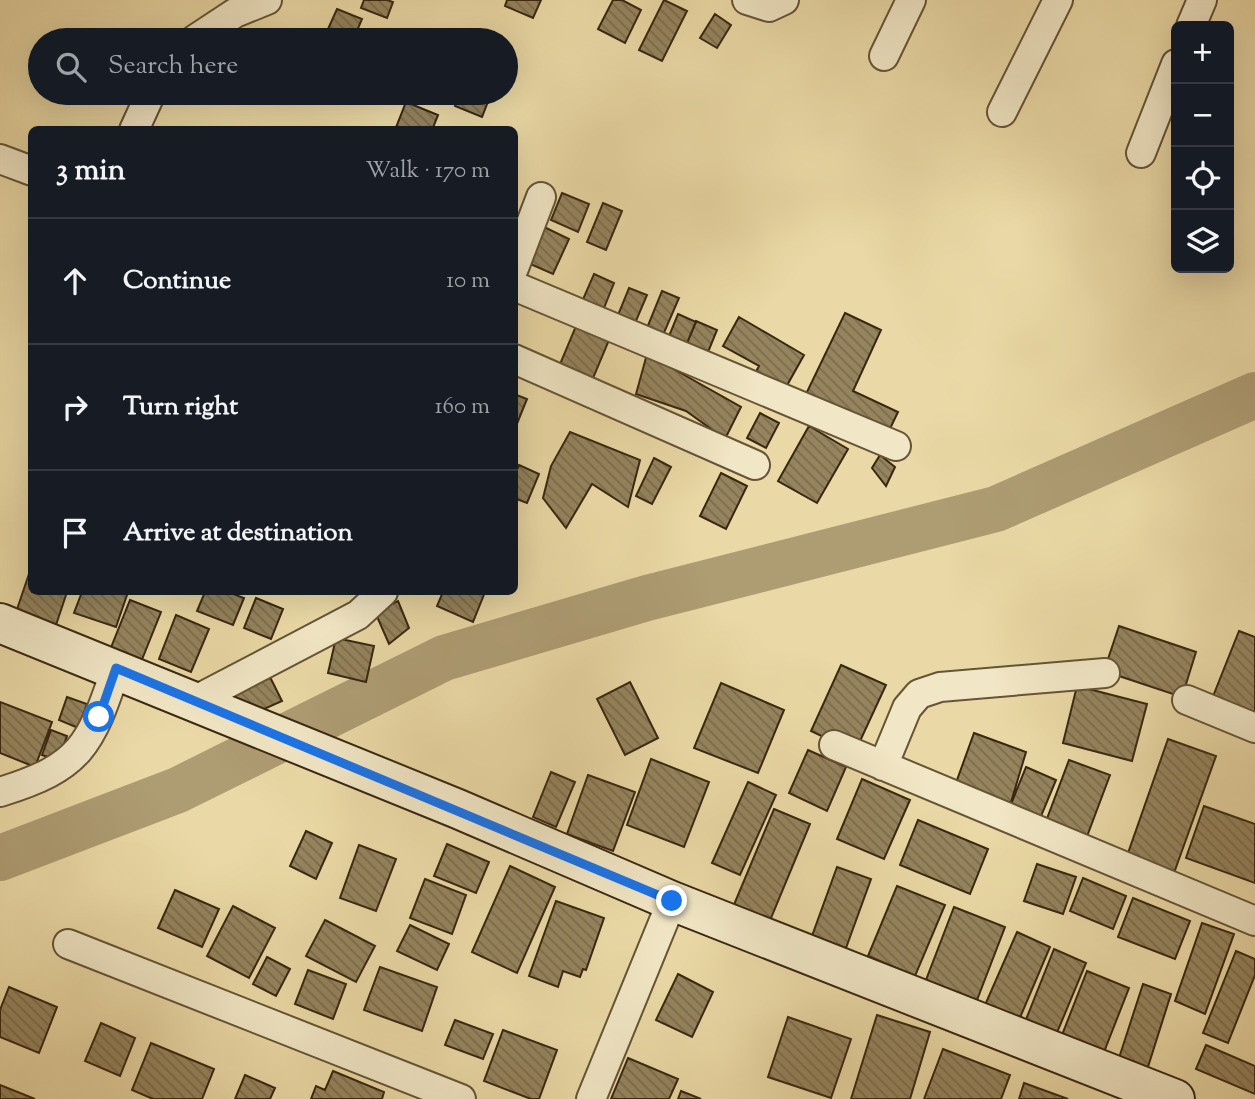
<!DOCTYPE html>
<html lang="en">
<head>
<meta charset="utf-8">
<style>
	:root { --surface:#171b24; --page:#242831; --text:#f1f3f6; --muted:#9ea1a6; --line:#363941 }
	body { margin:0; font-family:"Sorts Mill Goudy",serif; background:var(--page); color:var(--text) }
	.controls { position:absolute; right:21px; top:21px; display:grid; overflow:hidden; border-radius:10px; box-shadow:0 7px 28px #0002 }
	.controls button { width:63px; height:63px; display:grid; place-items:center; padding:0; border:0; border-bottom:2px solid var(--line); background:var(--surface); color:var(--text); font:35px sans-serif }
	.stop { position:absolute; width:21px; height:21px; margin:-16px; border:5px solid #1a73e8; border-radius:50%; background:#fff }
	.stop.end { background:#1a73e8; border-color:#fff; box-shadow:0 2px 7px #0008 }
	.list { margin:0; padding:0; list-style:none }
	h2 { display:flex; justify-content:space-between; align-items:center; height:91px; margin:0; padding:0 28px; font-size:30px }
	h2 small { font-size:23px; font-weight:400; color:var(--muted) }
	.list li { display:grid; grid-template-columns:46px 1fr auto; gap:21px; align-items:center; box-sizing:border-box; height:126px; padding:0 28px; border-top:2px solid var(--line) }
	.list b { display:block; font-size:26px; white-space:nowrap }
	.list em { font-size:23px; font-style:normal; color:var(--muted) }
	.icon { flex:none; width:38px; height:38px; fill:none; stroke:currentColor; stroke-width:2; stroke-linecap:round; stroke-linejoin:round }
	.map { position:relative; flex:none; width:1255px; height:1099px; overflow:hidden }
	.search { position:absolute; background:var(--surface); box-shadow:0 7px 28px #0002; left:28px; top:28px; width:490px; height:77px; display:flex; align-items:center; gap:18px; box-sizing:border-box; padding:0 24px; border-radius:38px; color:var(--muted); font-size:26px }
	.panel { position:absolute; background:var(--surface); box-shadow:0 7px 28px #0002; left:28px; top:126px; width:490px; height:469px; border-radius:10px }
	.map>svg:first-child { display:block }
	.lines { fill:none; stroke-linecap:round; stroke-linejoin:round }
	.river { stroke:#ae9c73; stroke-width:46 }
	.building { fill:url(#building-back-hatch); stroke:#392711; stroke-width:2 }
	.street-casing { stroke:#655436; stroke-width:32 }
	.secondary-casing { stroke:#392711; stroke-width:42 }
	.street { stroke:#f1e6c5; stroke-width:28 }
	.secondary { stroke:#f1e6c5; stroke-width:38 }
	.route { stroke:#1a73e8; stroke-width:9 }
</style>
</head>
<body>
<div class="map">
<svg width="1255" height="1099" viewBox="0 0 1255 1099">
	<defs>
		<pattern id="building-back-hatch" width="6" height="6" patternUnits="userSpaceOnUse" patternTransform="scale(1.75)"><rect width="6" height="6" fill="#95845e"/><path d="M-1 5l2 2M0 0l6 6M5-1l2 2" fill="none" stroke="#7b6c4c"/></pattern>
	</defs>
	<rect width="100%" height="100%" fill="#ead9a6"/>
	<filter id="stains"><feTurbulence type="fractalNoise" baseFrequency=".00286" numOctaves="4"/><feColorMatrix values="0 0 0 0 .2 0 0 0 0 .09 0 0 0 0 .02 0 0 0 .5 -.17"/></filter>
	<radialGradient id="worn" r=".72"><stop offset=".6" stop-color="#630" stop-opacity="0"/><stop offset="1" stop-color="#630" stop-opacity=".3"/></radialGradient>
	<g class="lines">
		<path class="river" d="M0,858L178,790L444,658L647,598L996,509L1255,395"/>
	</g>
	<path class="building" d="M364,0H387L393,2L387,18L361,8Z
		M507,0H541L533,18L505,6Z
		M613,0H622L641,10L625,43L598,29Z
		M664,0L687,11L662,61L639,50Z
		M337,9L362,19L353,40L328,29Z
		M715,14L731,25L717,48L700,38Z
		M358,93H376L373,99Z
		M460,93H474L489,99L482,117L455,106Z
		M406,102L438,115L432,130H395Z
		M562,193L589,204L578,232L551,220Z
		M603,203L622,211L606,250L587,242Z
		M544,227L569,239L553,274L528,263Z
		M594,274L614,283L602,313L581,304Z
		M629,288L647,295L633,328L616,320Z
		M662,291L679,298L663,335L647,328Z
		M845,313L881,330L853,391L898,412L888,433L806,394Z
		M678,314L696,322L683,353L665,346Z
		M739,317L804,355L781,396L752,379L759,366L723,346Z
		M696,321L717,330L704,362L683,353Z
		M576,326L609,340L591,383L558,369Z
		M647,354L741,407L725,439L686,411L636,394Z
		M514,394L527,399L514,431Z
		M760,413L779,423L766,448L747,438Z
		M809,426L848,449L817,503L778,481Z
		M570,432L640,460L628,507L592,484L566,528L543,498L551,466Z
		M880,455L895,467L886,486L872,468Z
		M654,458L671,467L652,504L636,496Z
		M519,465L539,474L527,503L514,498V476Z
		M721,473L747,486L726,529L700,516Z
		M32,565V592H67L53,634L13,621Z
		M82,592H128L116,627L74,613Z
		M205,592H228L244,598L233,625L197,611Z
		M443,592H485L473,622L437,606Z
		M256,598L283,609L271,639L244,628Z
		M130,600L161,612L141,662L110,650Z
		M398,601L409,628L389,644L375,612Z
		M176,615L209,629L191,672L159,659Z
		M1119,626L1196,652L1182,697L1104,671Z
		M1239,631L1255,637V710L1251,720L1210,704Z
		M336,638L374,646L366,682L328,673Z
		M841,665L886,685L855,752L811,731Z
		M269,675L282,701L244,718L232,692Z
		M630,682L658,738L625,755L597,699Z
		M721,683L784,710L758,773L694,748Z
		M1077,686L1147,704L1132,761L1063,743Z
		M67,697L87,704L78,728L59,720Z
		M0,702L52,722L35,767L0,753Z
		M51,730L67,736L58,760L42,755Z
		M974,733L1026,752L1009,809L953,791Z
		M1168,739L1216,756L1174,873L1127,856Z
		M808,750L846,767L827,811L789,793Z
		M651,759L709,782L684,847L627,825Z
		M1069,760L1110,775L1086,839L1045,824Z
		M1026,767L1056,780L1039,821L1009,809Z
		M551,772L575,782L556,827L533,817Z
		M588,775L635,792L613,851L567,834Z
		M862,779L910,800L884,859L837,839Z
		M748,782L776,795L740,875L712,863Z
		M1204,806L1255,824V883L1186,858Z
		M774,809L810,824L769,923L733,907Z
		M918,820L988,849L970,894L900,865Z
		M306,831L332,843L316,879L290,866Z
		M447,844L489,862L476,893L434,876Z
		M359,845L396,859L376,911L340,898Z
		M1037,864L1076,877L1063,914L1024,901Z
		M510,866L555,887L517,973L472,952Z
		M837,867L871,879L846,948L812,936Z
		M1083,878L1126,896L1113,929L1070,911Z
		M425,879L466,895L452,934L410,918Z
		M897,886L945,905L915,976L868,956Z
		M175,890L219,909L202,947L158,928Z
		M1133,898L1190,921L1175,959L1118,937Z
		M556,901L604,918L586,970L583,969L580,977L563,971L558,987L529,976Z
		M233,906L275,928L249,978L207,956Z
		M954,907L1005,927L977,1000L926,980Z
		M325,920L375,946L356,982L306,956Z
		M1202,923L1234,934L1205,1014L1175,1001Z
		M410,925L449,944L437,970L397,951Z
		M1017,932L1050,947L1019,1020L985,1005Z
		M1054,949L1086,963L1056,1035L1025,1022Z
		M1236,951L1255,959V975L1228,1043L1203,1033Z
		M267,957L290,969L276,996L253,984Z
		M380,967L437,987L422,1031L364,1010Z
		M308,970L346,984L333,1019L295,1004Z
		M1087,971L1129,988L1104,1052L1062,1035Z
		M678,974L713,992L692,1037L656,1020Z
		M1143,984L1171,994L1147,1070L1118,1061Z
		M9,987L57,1007L39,1053L0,1037V1010Z
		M877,1015L930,1032L910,1099H851Z
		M788,1017L851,1039L831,1098L768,1077Z
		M455,1020L493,1034L483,1059L445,1045Z
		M101,1023L135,1038L120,1076L85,1061Z
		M503,1030L557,1050L539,1099H531L484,1081Z
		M151,1043L214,1069L202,1099H153L132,1090Z
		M1206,1045L1255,1066V1094L1196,1069Z
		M943,1049L1010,1075L1001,1099H924Z
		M628,1058L678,1079L669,1099H611Z
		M333,1071L384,1092L382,1099H311L316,1086L325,1090Z
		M245,1075L275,1088L270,1099H235Z
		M1024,1083L1068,1099H1019Z
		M0,1085L35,1099H0Z
		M681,1091L701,1099H678Z"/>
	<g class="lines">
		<g class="street-casing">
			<path id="street" d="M747,0L769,7L784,0
				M1191,26L1202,0
				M194,40L235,13L267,0
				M884,56L911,0
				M1002,112L1058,0
				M134,130L151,93
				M1141,153L1176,64
				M0,159L32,171
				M514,268L541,197
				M514,286L896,446
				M514,359L755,465
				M1187,700L1255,728
				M192,702L358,615L383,592
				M834,745L1255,921
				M883,766L907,708L919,694L940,687L1105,673
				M0,792C81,767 90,746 116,669
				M68,944L461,1099
				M591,1099L672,901"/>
		</g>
		<g class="secondary-casing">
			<path id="secondary" d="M0,623L458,809L672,901L1175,1099"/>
		</g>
		<use href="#street" class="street"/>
		<use href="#secondary" class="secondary"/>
	</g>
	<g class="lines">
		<path class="route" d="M99,717L116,668L672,901"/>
	</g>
	<rect width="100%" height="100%" filter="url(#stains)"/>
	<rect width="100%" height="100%" fill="url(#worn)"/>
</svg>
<div class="controls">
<button>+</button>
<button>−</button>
<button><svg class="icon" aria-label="locate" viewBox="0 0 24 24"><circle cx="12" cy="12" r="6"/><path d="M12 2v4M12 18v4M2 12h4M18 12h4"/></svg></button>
<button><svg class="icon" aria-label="layers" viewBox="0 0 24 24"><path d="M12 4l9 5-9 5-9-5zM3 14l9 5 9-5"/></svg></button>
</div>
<div class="stop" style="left:99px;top:717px"></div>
<div class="stop end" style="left:672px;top:901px"></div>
<div class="search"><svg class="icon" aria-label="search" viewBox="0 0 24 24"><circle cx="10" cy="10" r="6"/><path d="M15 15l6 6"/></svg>Search here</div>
<section class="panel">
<h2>3 min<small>Walk · 170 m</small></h2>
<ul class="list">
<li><svg class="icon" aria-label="ahead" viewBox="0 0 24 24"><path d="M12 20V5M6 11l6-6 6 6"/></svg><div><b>Continue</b></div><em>10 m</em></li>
<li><svg class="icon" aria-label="right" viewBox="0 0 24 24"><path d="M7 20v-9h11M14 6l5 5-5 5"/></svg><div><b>Turn right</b></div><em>160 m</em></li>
<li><svg class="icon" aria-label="arrive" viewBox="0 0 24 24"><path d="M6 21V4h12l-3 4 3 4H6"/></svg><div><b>Arrive at destination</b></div></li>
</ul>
</section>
</div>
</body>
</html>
